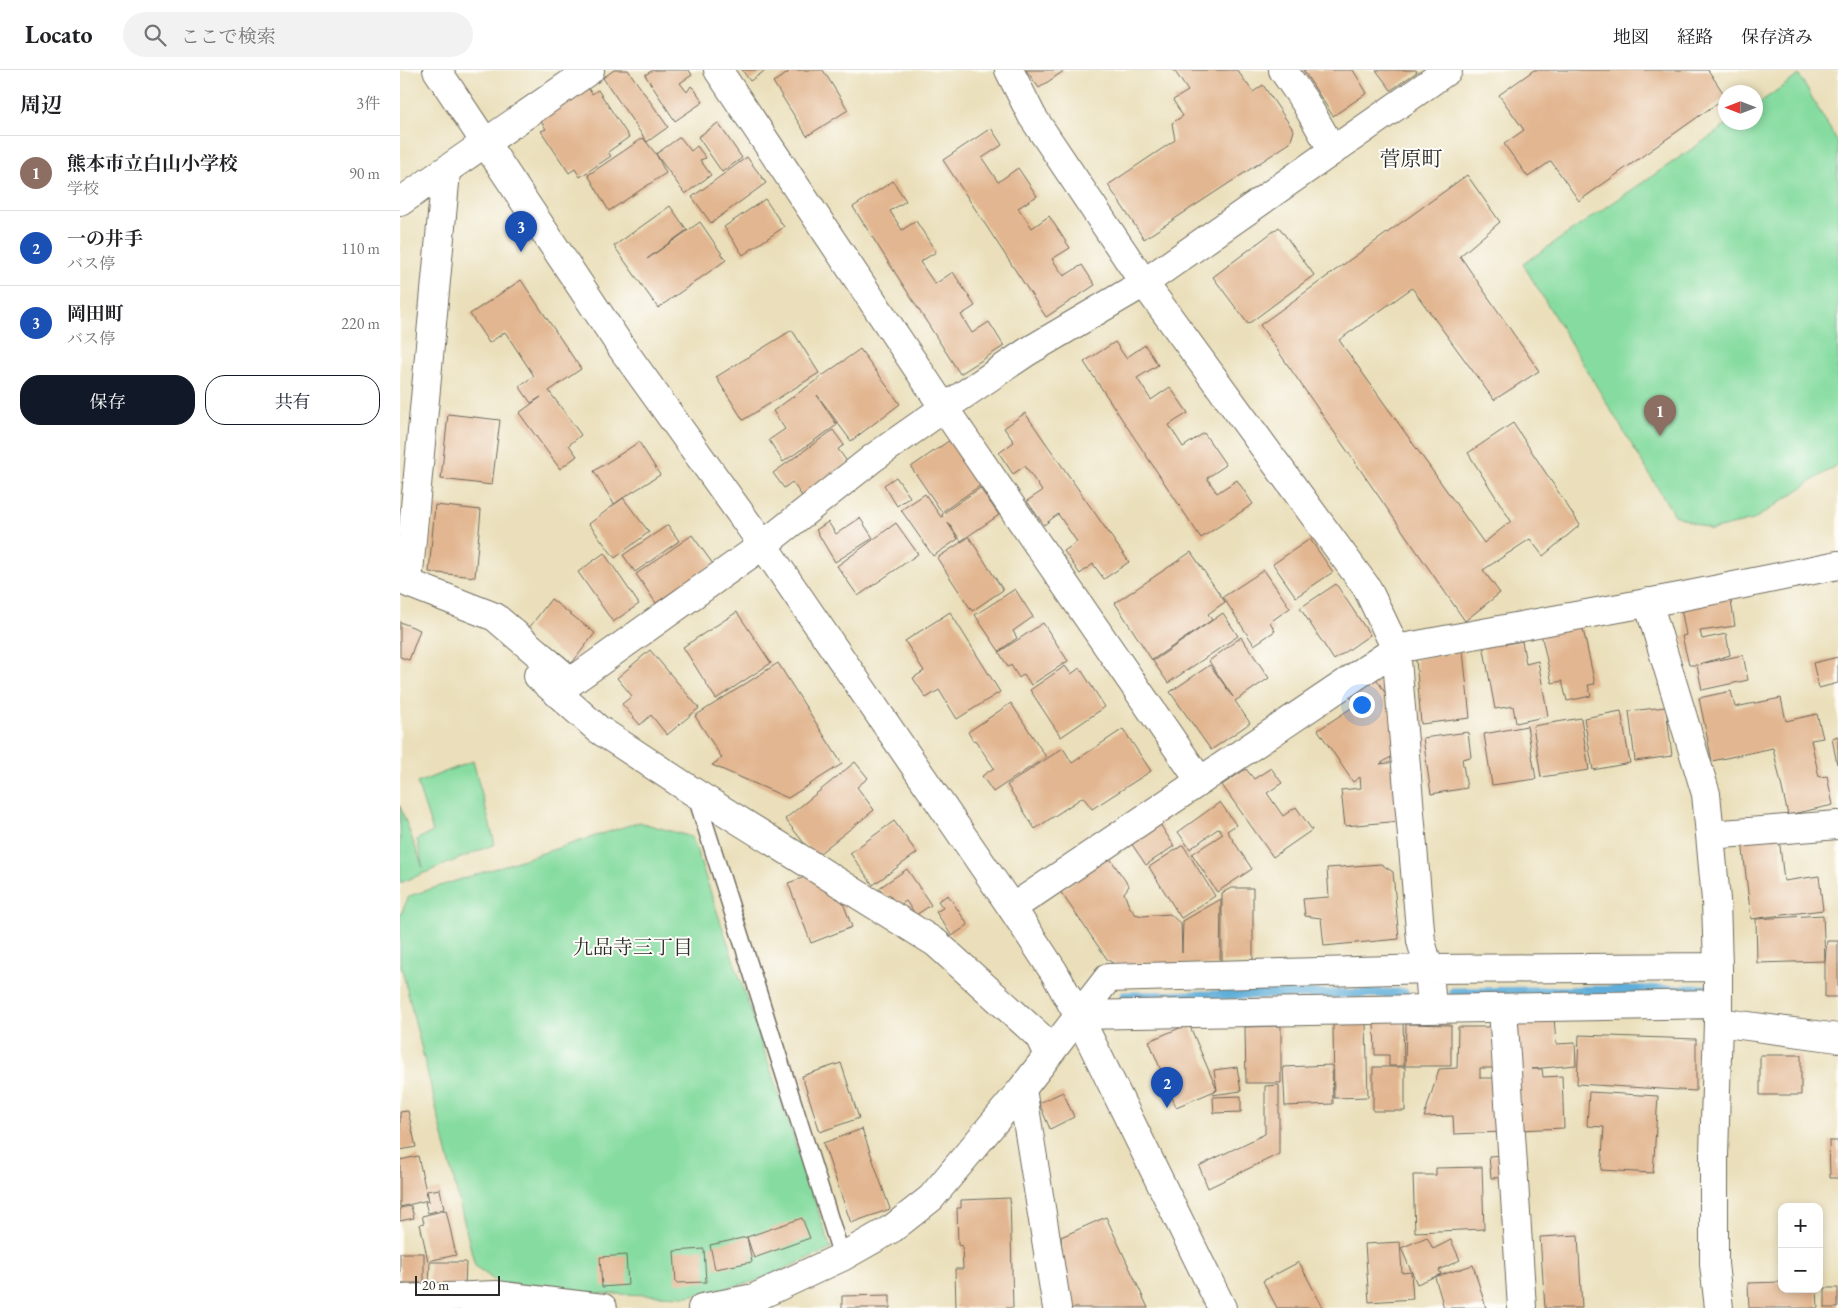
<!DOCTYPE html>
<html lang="ja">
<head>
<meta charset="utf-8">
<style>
	:root { --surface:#fff; --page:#f2f2f2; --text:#202124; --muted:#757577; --line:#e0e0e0; --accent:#111827 }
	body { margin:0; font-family:"EB Garamond","Noto Serif JP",serif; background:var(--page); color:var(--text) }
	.controls { position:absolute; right:15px; bottom:15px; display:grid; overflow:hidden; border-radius:10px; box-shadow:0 2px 8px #0003 }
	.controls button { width:45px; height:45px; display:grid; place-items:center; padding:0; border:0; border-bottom:1px solid var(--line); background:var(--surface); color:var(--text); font:25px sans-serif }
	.compass { position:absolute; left:1318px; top:15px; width:45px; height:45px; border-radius:50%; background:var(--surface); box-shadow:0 2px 8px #0003; rotate:270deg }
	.scale { position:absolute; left:15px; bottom:12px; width:85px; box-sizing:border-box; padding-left:5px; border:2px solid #2b2b2b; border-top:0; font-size:14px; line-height:18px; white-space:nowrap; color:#2b2b2b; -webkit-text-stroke:4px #fdfcf7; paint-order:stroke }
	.you { position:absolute; left:961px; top:634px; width:18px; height:18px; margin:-12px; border:4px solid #fff; border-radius:50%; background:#1a73e8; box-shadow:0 0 0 8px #1a73e833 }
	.badge { display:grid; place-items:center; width:32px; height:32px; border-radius:50%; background:var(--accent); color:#fff; font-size:16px; font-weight:700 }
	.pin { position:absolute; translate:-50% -41px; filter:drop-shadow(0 1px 2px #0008) }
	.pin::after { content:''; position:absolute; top:26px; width:18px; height:15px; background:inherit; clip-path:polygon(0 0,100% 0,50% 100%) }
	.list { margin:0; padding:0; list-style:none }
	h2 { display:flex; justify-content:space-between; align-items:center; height:65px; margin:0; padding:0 20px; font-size:21px }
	h2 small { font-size:16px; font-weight:400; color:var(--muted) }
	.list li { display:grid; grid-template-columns:32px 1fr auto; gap:15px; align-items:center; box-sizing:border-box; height:75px; padding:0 20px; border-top:1px solid var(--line) }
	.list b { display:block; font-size:19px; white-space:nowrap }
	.list p { margin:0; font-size:16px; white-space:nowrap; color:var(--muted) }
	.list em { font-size:16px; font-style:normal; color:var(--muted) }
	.actions { display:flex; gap:10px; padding:15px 20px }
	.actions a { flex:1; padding:11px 0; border:1px solid var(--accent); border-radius:20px; text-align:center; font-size:18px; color:var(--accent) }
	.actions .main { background:var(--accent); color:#fff }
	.icon { flex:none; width:28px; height:28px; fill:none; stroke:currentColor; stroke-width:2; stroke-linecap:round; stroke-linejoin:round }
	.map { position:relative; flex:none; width:1438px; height:1238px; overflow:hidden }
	header { display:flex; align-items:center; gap:30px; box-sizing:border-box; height:70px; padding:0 25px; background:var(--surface); border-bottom:1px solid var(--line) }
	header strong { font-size:24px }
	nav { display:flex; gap:28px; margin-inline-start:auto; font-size:18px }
	.search { width:350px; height:45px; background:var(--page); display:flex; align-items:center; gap:12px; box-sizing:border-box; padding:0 18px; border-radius:28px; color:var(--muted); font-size:19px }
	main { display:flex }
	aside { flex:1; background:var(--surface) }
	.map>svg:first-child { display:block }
	.green { fill:#86dca0; stroke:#588466 }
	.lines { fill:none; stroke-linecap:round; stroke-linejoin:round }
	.stream { stroke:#5eaed9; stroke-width:9 }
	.building { fill:#e2b690 }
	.service-casing { stroke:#6e6a5d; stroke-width:19 }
	.minor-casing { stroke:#6e6a5d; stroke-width:30 }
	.tertiary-casing { stroke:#6e6a5d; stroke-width:30 }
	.service { stroke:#fff; stroke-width:16 }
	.minor { stroke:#fff; stroke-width:28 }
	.tertiary { stroke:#fff; stroke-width:28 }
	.labels { text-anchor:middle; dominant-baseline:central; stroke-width:4; stroke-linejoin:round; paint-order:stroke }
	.neighbourhood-label { font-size:20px; fill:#2b2b2b; stroke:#fdfcf7 }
	.quarter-label { font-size:21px; fill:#2b2b2b; stroke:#fdfcf7 }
</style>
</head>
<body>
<header>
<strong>Locato</strong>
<div class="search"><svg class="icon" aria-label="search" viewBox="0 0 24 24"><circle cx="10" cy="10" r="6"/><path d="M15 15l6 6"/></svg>ここで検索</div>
<nav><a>地図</a><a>経路</a><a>保存済み</a></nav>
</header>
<main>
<aside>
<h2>周辺<small>3件</small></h2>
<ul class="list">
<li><span class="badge" style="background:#8d6e63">1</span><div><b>熊本市立白山小学校</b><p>学校</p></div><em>90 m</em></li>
<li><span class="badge" style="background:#1a4fb4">2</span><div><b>一の井手</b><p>バス停</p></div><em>110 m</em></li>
<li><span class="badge" style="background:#1a4fb4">3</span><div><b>岡田町</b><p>バス停</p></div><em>220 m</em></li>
</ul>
<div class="actions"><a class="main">保存</a><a>共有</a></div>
</aside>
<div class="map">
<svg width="1438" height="1238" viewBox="0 0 1438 1238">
	<rect width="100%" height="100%" fill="#fdfcf7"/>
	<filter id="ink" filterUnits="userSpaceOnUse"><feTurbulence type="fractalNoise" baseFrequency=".02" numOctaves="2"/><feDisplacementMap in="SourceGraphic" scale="10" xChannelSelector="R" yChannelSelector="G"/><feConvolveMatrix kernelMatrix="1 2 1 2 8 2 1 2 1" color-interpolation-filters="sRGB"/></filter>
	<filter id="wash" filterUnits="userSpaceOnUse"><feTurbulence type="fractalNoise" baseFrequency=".0096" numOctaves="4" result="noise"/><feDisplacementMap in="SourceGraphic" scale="20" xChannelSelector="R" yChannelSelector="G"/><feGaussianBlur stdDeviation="1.12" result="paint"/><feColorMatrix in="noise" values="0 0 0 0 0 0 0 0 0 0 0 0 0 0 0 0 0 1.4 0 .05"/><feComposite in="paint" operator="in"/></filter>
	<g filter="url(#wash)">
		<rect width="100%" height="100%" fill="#eadfba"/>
		<path class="green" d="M1399,5L1438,73V394L1353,450L1311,460L1274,445L1123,194L1330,53L1356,52V35Z
			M73,691L95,774L0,813V736L23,798L17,769L33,762L17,713Z
			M239,752L292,767L431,1179L353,1212L289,1226L109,1221L75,1196L0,891V846L9,826Z"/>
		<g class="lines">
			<path class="stream" d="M1053,922L1307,919
				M724,926L1005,923"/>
		</g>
		<g id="blocks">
			<path class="building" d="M214,0H228L268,57L247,72L203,8Z
				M253,0H289L292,5L280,13L287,22L291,16L295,20L303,32L275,51L245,5Z
				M342,0H366L350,11Z
				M387,0H423L448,40L407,66L373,12L388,3Z
				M626,0H665L639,18Z
				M774,0H837L853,22L863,15L894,61L890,73L744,169L708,115L775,70L772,53L783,46L773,30L788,21Z
				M903,0H953L967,23L933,46Z
				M976,0H1016L1017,2L991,20Z
				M1134,0H1308L1326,27L1179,131L1151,91L1128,107L1104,74L1124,60L1099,25Z
				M188,18L192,24L198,20L229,67L208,82L211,86L180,107L175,99L169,103L141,61L146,59L140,50Z
				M318,53L342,88L322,102L298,67Z
				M591,58L602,75L582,88L598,112L618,98L637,126L618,138L632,158L649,146L670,178L652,189L664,206L682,195L695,215L646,247L543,90Z
				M280,67L291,81L297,76L306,88L300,90L311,105L285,124L256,84L266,103L209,141L188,105L243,68L256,84Z
				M347,87L366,113L311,153L292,127Z
				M1067,105L1100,152L1060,186L1139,301L1094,330L1012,218L939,270L1084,473L1111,451L1068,383L1113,353L1180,455L1143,486L1130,469L1083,500L1100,523L1065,551L860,255Z
				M493,111L506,131L490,141L502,160L516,151L536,182L520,192L535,214L553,202L575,236L561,245L572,263L589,252L604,276L560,304L453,137Z
				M365,129L384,157L343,185L324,157Z
				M270,136L287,160L247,189L300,152L326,190L258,238L214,176Z
				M879,157L914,205L848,254L813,207Z
				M121,210L181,299L149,321L181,365L169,375L177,386L160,399L119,343L141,327L131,333L119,316L134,306L105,262L89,273L70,244Z
				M392,260L419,303L343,350L316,307Z
				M715,272L726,288L745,275L758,295L737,308L751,330L770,317L788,343L769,355L783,377L804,363L826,395L807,408L817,423L837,410L853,434L801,468L684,292Z
				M460,279L500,334L451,371L417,325L437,355L383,392L369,370L385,359L373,341Z
				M625,343L729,492L704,509L693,494L680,504L664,481L677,472L658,444L644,455L627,431L642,421L625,396L613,404L599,383L614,372L604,358Z
				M48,344L100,350L92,415L41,409Z
				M433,360L444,375L438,379L448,393L402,426L392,412L384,418L373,403Z
				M550,370L581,415L542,442L511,397Z
				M239,372L260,405L223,428L249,462L215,488L189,454L223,428L214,434L194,401Z
				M496,407L510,427L497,436L484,415Z
				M580,418L599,445L561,471L548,453L558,469L533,486L501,440L525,424L541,447L543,446L542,444Z
				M35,435L81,440L75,507L29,502Z
				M460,448L473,468L435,492L416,460L428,452L436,464Z
				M496,453L518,484L458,526L437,496Z
				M268,455L279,471L235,502L223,485Z
				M292,465L313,494L256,533L236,504Z
				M569,467L603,520L572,541L537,488Z
				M910,469L933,502L896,527L873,494Z
				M791,482L825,532L808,544L812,550L752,590L715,533Z
				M204,483L239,534L213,552L178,502Z
				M864,500L890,538L870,552L875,561L854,575L823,527Z
				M936,514L970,565L934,590L900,538Z
				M615,519L633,547L613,561L617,568L599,581L575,545Z
				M1329,519L1335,556L1300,561L1302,569L1326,564L1330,585L1300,594L1343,585L1348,610L1302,620L1297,595H1289L1282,566L1286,565L1279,527Z
				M151,529L195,563L172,593L129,558Z
				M337,542L371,593L316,629L283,577Z
				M550,542L600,622L557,649L539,620L526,628L513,608L524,601L505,571Z
				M823,543L838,566L768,613L753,591Z
				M1181,550L1195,614L1188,615L1191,626L1167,631L1162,611L1152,613L1140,559Z
				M0,552L20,560L9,590L0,587Z
				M643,553L668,591L631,615L624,604L619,608L611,595L608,597L599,582Z
				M1105,565L1106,574L1122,571L1126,594L1138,591L1148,646L1116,653L1113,636L1095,639L1082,569Z
				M841,567L869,608L835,631L850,653L811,680L770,622L810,595L833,627L809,591Z
				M250,580L299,638L267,665L251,645L240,655L222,634L232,626L217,608Z
				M1063,581L1070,648L1021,654L1016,589Z
				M1438,587V613L1419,618L1413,593Z
				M378,593L442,694L388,728L312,695L322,688L295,646Z
				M665,596L671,604L680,598L705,637L661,667L630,620Z
				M972,602L989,629L997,683L980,694L996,692L1001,751L945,756L941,720L961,718L960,707L953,712L918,660L956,635L946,620Z
				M1331,621L1335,637L1381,628L1386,651L1417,644L1423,668L1411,670L1419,707L1427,706L1433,735L1388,745L1373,678L1312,691L1299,628Z
				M611,633L646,687L593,722L582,706L594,698L575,670L573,671L568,662Z
				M1266,637L1272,686L1235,691L1229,641Z
				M1221,641L1230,693L1193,700L1184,648Z
				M1181,648L1189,700L1141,707L1133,656Z
				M1127,656L1136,709L1092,715L1084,664Z
				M723,659L751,701L692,739L683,727L635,759L607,715L663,678L672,693Z
				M1068,662L1071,687L1062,689L1067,718L1031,724L1023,668Z
				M1438,666V694H1437L1432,668Z
				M455,692L468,708L457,717L474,740L415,787L385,749Z
				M871,698L882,713L867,723L883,746L896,737L912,760L873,787L822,715L846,699L854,709Z
				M820,732L836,755L827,761L852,799L817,822L792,784L823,764L819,758L790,779L778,762Z
				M494,751L517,783L473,815L450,783Z
				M758,751L774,776L746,795L729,770Z
				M1379,767L1384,811L1419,806L1423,840L1351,849L1342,771Z
				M783,775L815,826L781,848L749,797Z
				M709,787L729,816L724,823L729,836L735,844L742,846L770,844L781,854L782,883L783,851L821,829L820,895L714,894L707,889L660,821Z
				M981,794L993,802L999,869L924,876L921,848L905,846L903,829L929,827L927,798Z
				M507,799L531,835L516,845L506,831L497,837L489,824L485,827L479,818Z
				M411,805L438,819L452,857L411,873L388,813Z
				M831,818H853V892H822V823Z
				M548,825L568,855L552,866L536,842L543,838L538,831Z
				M1423,845L1425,891L1427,871H1438V927H1425V891L1357,893L1356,849Z
				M1154,947L1156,974L1175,973L1176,995L1131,999H1142L1143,1007L1162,1006L1164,1058L1119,1060L1116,949Z
				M1003,951L1004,996H989V985H975L974,952Z
				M789,954L817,1020L776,1037L749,971Z
				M966,954L968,1027L934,1028L933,955Z
				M1006,954L1051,955V996H1005Z
				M881,956V1013H846L845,957Z
				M1058,957H1094L1093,998H1080V1008H1102L1103,1062L1054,1064L1053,1046L1024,1047L1039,999L1057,998Z
				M1179,965L1296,969V1021L1177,1014Z
				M1360,985H1401V1025H1360Z
				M441,993L459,1048L420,1062L402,1006Z
				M932,995L933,1034L885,1036L883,997Z
				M837,997L841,1021L812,1025L817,1020L814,1000Z
				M973,997H1005V1041H973Z
				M879,1015V1084L808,1118L799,1096L865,1064V1016Z
				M663,1022L674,1047L650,1059L639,1033Z
				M1189,1022L1258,1026L1253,1103L1201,1100L1204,1057L1187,1056Z
				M841,1026V1042L814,1043L813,1027Z
				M8,1041L16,1077L0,1080V1042Z
				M462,1059L490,1139L451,1153L423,1073Z
				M1429,1071H1438V1108H1430Z
				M1106,1085L1108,1107L1091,1108L1089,1086Z
				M18,1086L28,1130L0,1137V1090Z
				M1082,1097L1084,1159L1015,1162L1013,1105H1036V1098Z
				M40,1119L44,1139L28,1143L25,1132L29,1131L27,1121Z
				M610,1128L613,1238H556L555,1199H563L562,1176L558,1175L557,1138H561V1130Z
				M11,1136L14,1148L0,1151V1138Z
				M46,1140L56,1185L28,1191L20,1154L24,1153L22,1146Z
				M706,1147L748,1238H667L661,1167Z
				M402,1148L410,1168L354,1188L347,1167Z
				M1178,1165L1182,1238H1145L1140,1167Z
				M347,1167L352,1192L315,1199L310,1175Z
				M1027,1167L1033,1179L1051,1170L1060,1190L1039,1200L1041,1204L1017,1214L1001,1178Z
				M1000,1172L1002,1203L1011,1202L1013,1229L969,1232L965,1174Z
				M304,1179L306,1212L276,1213L274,1181Z
				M0,1183H24V1213H0Z
				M226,1185L228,1215L202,1217L200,1187Z
				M30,1192H66L65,1217L29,1216Z
				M899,1192L922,1236L918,1238H877L863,1211Z
				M1073,1195L1086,1238H1044L1035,1207Z
				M1382,1212V1219H1417L1418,1238H1349L1348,1213Z
				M1425,1218H1438V1238H1425Z
				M490,1225V1238H442V1226Z"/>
		</g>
	</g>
	<g filter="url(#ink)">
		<use href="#blocks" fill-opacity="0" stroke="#6e6a5d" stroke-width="1"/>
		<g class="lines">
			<g class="service-casing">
				<path id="service" d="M295,723L442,1187"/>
			</g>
			<g class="minor-casing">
				<path id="minor" d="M318,0L544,338L800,711
					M609,0L632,46L744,213L967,518L996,579L1021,871L1029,899L1032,939
					M883,0L905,32L933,81
					M46,102L8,513L95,547L171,612L363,475L473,388L544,338L627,282L744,213L1048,0
					M0,132L190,0
					M1248,532L1306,724L1310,765L1316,830L1318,897V952L1314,1085V1194L1319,1238
					M138,606L198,659L295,723L536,873L639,966L648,985
					M1310,765L1438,755
					M612,838L996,579L1279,527L1438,495
					M1103,938L1122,1238
					M678,945L1318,934
					M1318,952L1438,968
					M622,1019L657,1238
					M0,1229L96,1225L203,1238
					M302,1238L354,1228L442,1187L493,1158L531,1128L622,1019L708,908L1029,899L1318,897"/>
			</g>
			<g class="tertiary-casing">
				<path id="tertiary" d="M37,0L221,277L363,475L612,838L654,902L678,945L822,1238"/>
			</g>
			<use href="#service" class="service"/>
			<use href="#minor" class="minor"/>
			<use href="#tertiary" class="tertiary"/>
		</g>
	</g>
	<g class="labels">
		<g class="neighbourhood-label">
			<text x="233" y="877">九品寺三丁目</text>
		</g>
		<g class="quarter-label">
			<text x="1011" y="88">菅原町</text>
		</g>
	</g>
</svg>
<div class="controls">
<button>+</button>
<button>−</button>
</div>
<svg class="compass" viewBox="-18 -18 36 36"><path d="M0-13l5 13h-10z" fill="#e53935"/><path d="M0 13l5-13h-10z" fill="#757577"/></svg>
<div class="scale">20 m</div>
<div class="you"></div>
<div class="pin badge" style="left:1260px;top:366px;background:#8d6e63">1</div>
<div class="pin badge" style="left:767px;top:1038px;background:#1a4fb4">2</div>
<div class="pin badge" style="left:121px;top:182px;background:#1a4fb4">3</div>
</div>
</main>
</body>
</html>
